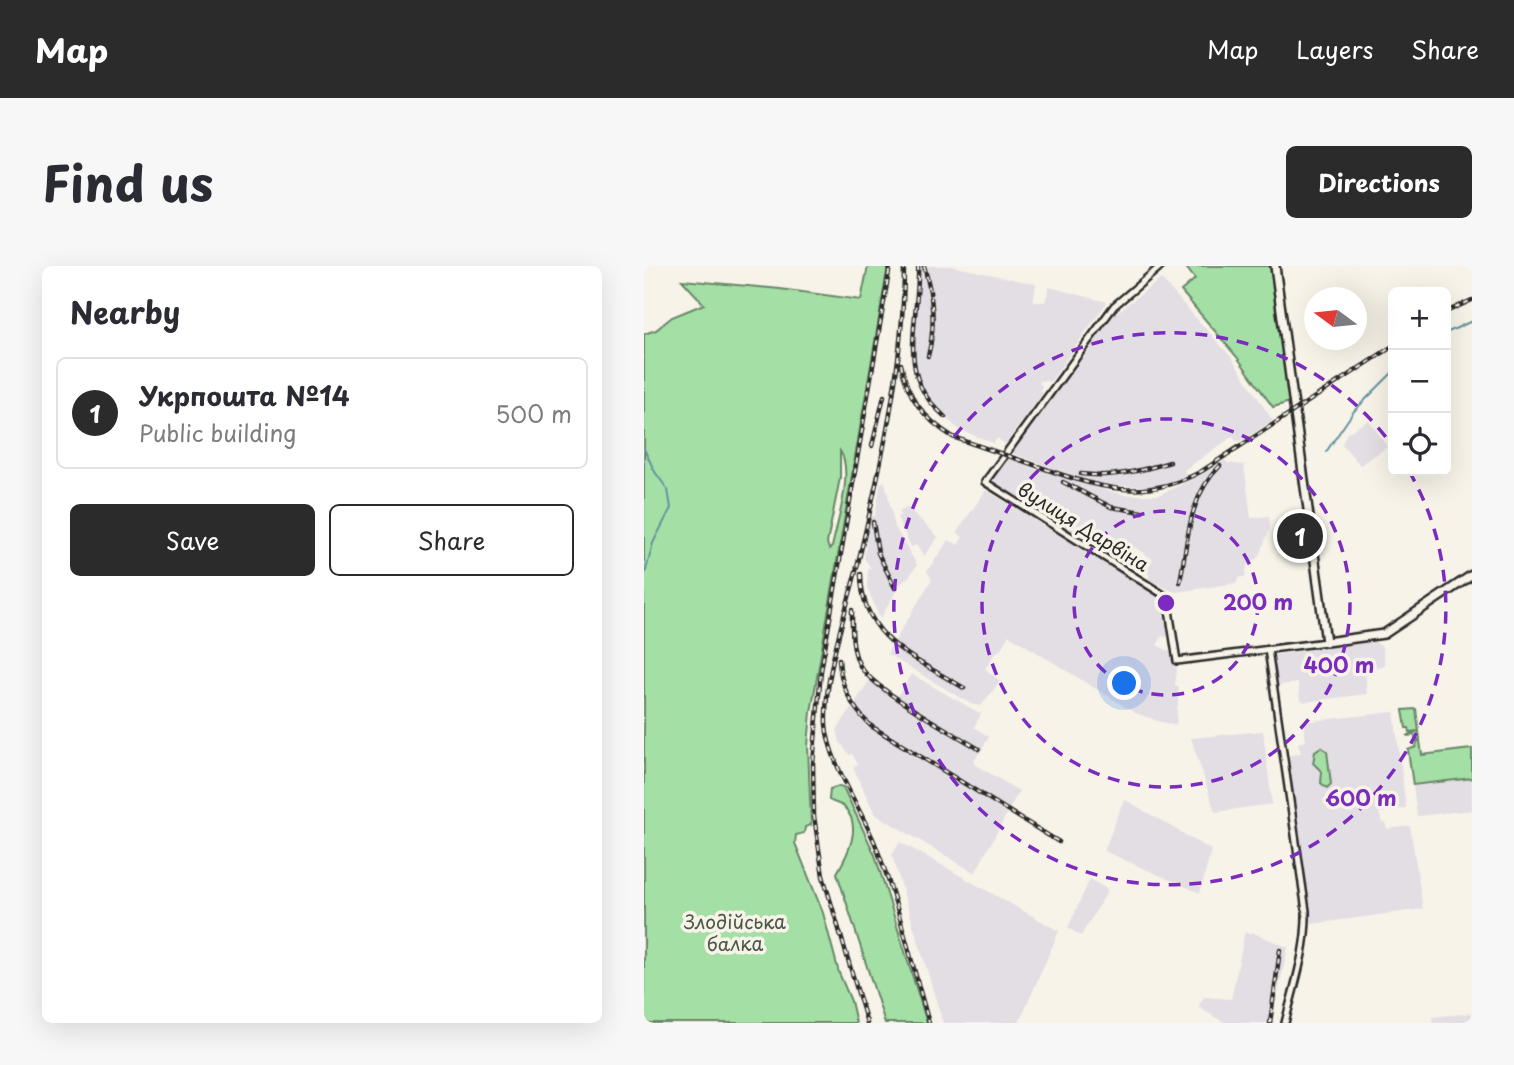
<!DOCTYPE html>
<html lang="en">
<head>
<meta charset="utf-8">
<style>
	:root { --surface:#fff; --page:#f7f7f7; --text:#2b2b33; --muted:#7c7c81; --line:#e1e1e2; --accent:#2b2b2b }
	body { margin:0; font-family:"Playpen Sans",sans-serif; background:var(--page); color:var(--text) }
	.controls { position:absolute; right:21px; top:21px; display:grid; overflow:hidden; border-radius:10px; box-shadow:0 7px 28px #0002 }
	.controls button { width:63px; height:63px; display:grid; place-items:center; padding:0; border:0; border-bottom:2px solid var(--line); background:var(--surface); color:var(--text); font:35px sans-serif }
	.compass { position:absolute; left:660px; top:21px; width:63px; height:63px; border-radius:50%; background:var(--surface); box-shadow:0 7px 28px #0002; rotate:285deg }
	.you { position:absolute; left:481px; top:418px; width:24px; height:24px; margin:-18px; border:5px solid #fff; border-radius:50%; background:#1a73e8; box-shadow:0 0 0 10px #1a73e833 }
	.badge { display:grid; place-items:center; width:46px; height:46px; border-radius:50%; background:var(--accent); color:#fff; font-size:23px; font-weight:700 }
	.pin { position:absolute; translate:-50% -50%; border:4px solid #fff; box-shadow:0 2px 7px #0006 }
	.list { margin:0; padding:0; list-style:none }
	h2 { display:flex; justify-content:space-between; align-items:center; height:91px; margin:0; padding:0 28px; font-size:30px }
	h2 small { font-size:23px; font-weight:400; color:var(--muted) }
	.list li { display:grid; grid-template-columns:46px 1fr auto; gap:21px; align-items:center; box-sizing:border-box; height:112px; margin:0 14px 14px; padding:0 14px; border:2px solid var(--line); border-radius:10px }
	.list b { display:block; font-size:26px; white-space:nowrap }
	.list p { margin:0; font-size:23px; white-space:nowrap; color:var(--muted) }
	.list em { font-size:23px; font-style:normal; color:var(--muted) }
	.actions { display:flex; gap:14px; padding:21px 28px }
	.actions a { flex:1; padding:16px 0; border:2px solid var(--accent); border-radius:10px; text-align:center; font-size:24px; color:var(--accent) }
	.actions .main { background:var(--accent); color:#fff }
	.icon { flex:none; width:38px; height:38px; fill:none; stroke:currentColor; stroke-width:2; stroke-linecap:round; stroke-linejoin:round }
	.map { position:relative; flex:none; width:828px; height:757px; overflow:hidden; border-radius:10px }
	header { display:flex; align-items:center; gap:42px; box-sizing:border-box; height:98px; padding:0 35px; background:var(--accent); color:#fff }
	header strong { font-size:33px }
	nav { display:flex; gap:38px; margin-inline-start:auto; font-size:24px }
	.intro { display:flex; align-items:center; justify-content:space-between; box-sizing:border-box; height:168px; padding:0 42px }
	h1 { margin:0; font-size:49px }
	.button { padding:18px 32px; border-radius:10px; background:var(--accent); color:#fff; font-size:24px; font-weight:700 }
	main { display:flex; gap:42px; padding:0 42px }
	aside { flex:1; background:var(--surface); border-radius:10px; box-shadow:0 7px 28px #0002 }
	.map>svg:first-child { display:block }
	.built { fill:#e3dde4 }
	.green { fill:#a4e0a6; stroke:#688668; stroke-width:2; fill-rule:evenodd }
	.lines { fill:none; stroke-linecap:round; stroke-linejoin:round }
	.stream { stroke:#65929f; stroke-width:2 }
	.minor-casing { stroke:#2b2b2b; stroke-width:10 }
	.major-casing { stroke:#2b2b2b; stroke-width:12 }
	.minor { stroke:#f7f3e8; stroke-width:5 }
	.major { stroke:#f7f3e8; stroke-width:7 }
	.rail-casing { stroke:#2b2b2b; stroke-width:4.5 }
	.rail { stroke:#f7f3e8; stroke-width:2; stroke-dasharray:5; stroke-linecap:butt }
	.ring { fill:none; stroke:#7b2cbf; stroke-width:3.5; stroke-dasharray:12 9 }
	.labels { text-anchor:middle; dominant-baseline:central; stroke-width:7; stroke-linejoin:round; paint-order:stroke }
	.street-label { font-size:19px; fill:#2b2b2b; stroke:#f7f3e8 }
	.park-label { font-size:19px; fill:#49584a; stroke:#f7f3e8 }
	.centre { fill:#7b2cbf; stroke:#f7f3e8; stroke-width:3.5 }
	.ring-label { font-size:21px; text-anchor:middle; font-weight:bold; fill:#7b2cbf; stroke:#f7f3e8; stroke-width:7; stroke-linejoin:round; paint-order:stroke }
</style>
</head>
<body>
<header>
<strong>Map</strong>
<nav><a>Map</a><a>Layers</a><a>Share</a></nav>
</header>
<div class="intro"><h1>Find us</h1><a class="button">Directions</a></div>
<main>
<aside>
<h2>Nearby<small></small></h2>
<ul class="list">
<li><span class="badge">1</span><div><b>Укрпошта №14</b><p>Public building</p></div><em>500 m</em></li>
</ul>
<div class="actions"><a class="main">Save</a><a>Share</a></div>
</aside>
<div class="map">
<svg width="828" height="757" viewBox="0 0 828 757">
	<rect width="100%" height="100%" fill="#f7f3e8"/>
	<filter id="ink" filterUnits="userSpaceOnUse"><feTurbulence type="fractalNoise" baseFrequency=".0143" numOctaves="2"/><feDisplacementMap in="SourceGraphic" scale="14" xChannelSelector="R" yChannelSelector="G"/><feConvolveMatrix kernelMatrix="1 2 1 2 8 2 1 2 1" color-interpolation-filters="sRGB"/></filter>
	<g filter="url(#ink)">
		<path class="built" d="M273,0H307L392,18L389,36H401L405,21L463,36L406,116L396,114L395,118L398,119L396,124L399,127L361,178L353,172L350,177L316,164L289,142L274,121L267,99L266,76Z
			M517,13L588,92L629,155L597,175H592L589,170L540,204L543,210L540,212L513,221L469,219L445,215L370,188L369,186L472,47Z
			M725,154L743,181L716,199L698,178L703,167Z
			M363,192L396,205L398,203L464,225L482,229H515L559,208L581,194L583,197L600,199L607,252L625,250L626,262L615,291L603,299L601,311H596L592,317L533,326L528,325L504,313L506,309L502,306L509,293L490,281L479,296L439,271L435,272L347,216Z
			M237,216H241L251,261L273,299L265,311L256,318L236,353L223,321L224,304L227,302L220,292L227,250H231Z
			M342,224L522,336L529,372L518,370L513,379L530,388L533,404L531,419L535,421L532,459L517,456L491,447L365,369L356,384L351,387L341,403L356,415L337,440L327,438L243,388L288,313L283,305L305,274L314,279L319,271L313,266Z
			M263,241L294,271L280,290L272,279L267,281L253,251L257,249L255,245Z
			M729,375L738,381L741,400L721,403L723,428L660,436L656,434L654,417L633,419L630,389Z
			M267,408L337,448L330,461L345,471L329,497L375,525L331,607L231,548L209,501L214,498L208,488L205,489L196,476L193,464L227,412L254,430Z
			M750,446L762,542L735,547L738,557H742L743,563L766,560L779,643L668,658L644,490L657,487L654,477L662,475L659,456Z
			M619,465L628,538L571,546L547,472Z
			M828,512V544L773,550L769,519Z
			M480,533L567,584L556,627L460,585Z
			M256,576L415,665L375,757H299L248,589Z
			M446,613L464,624L437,670L424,662Z
			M601,666L606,668L607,666L644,681L628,754L629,757H581L554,741L560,731L587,733Z
			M828,747V757H788L789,751Z"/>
		<path class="green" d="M224,0H244L167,446L164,480L167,559L161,561L160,567L152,569L151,577L179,647L195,707L207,735L212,757H0V68L12,64L28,51L60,38L38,14L136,23L217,34ZM196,185C210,206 193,257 188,281L185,283L183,277L196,212Z
			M541,0H626L646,136L629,141L593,91L537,25L551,13Z
			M772,443L776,473L772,474L770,469L763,470L774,465L766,466L765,462H762L759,444Z
			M773,475H776L778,489L828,483V512L769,519L764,484L772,481Z
			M677,481L683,485L687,518L683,522L677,517L678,506L669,497L671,485Z
			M195,520L199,521L231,589L283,757H241L193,607C204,588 219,560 200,541C195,537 190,537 185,534L186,523Z"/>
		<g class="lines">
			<path class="stream" d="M802,67L828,55
				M0,183L11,206L24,224L27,242L9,277L0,312
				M682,186L710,145L749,106"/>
			<g class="minor-casing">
				<path id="minor" d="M517,0L470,40L341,216L523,331L533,395L682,376
					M624,383L662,645C663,683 650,720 641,757"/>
			</g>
			<g class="major-casing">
				<path id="major" d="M631,0L682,376L740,368L828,309"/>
			</g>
			<use href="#minor" class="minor"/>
			<use href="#major" class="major"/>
			<g class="rail-casing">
				<path id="rail" d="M260,0C260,100 237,200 214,297C202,347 180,407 182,458C184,495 218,544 232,580C254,637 268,698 285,757
					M274,0C276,37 260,87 277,121C282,133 292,142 301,151
					M280,0C289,31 292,59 284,90
					M802,46L828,34
					M257,98C263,131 280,153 309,171C338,181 367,191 396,201C455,222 499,237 558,205L749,80
					M228,180L240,130
					M437,208C467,212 497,205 526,196
					M419,216L467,241L498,246
					M229,256L234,287L251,322
					M217,308C217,373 272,393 320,422
					M536,316C544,274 544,231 576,200
					M208,344C208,362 207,382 215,398C227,423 308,466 335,483
					M195,393C196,420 208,442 227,460L415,576
					M223,757L179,610L170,550L169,498L177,405L246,0
					M626,757L636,684"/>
			</g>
			<use href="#rail" class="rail"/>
		</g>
	</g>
	<g class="ring">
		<circle cx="522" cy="337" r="92"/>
		<circle cx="522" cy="337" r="184"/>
		<path d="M765 205A276 276 0 1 1 748 179"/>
	</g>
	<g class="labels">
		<g class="street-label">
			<text transform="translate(440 260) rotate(32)">вулиця Дарвіна</text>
		</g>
		<g class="park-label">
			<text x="91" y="655">Злодійська<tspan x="91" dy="22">балка</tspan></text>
		</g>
	</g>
	<circle cx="522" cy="337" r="10" class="centre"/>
	<g class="ring-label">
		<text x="614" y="344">200 m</text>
		<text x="695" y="407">400 m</text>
		<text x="717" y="540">600 m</text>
	</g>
</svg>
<div class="controls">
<button>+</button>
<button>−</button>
<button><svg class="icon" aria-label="locate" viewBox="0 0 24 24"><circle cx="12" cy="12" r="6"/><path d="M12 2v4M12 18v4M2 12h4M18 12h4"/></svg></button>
</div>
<svg class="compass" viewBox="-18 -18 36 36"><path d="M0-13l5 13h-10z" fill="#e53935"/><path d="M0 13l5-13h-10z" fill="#7c7c81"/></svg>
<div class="you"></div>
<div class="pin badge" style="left:656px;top:270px">1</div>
</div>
</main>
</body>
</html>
